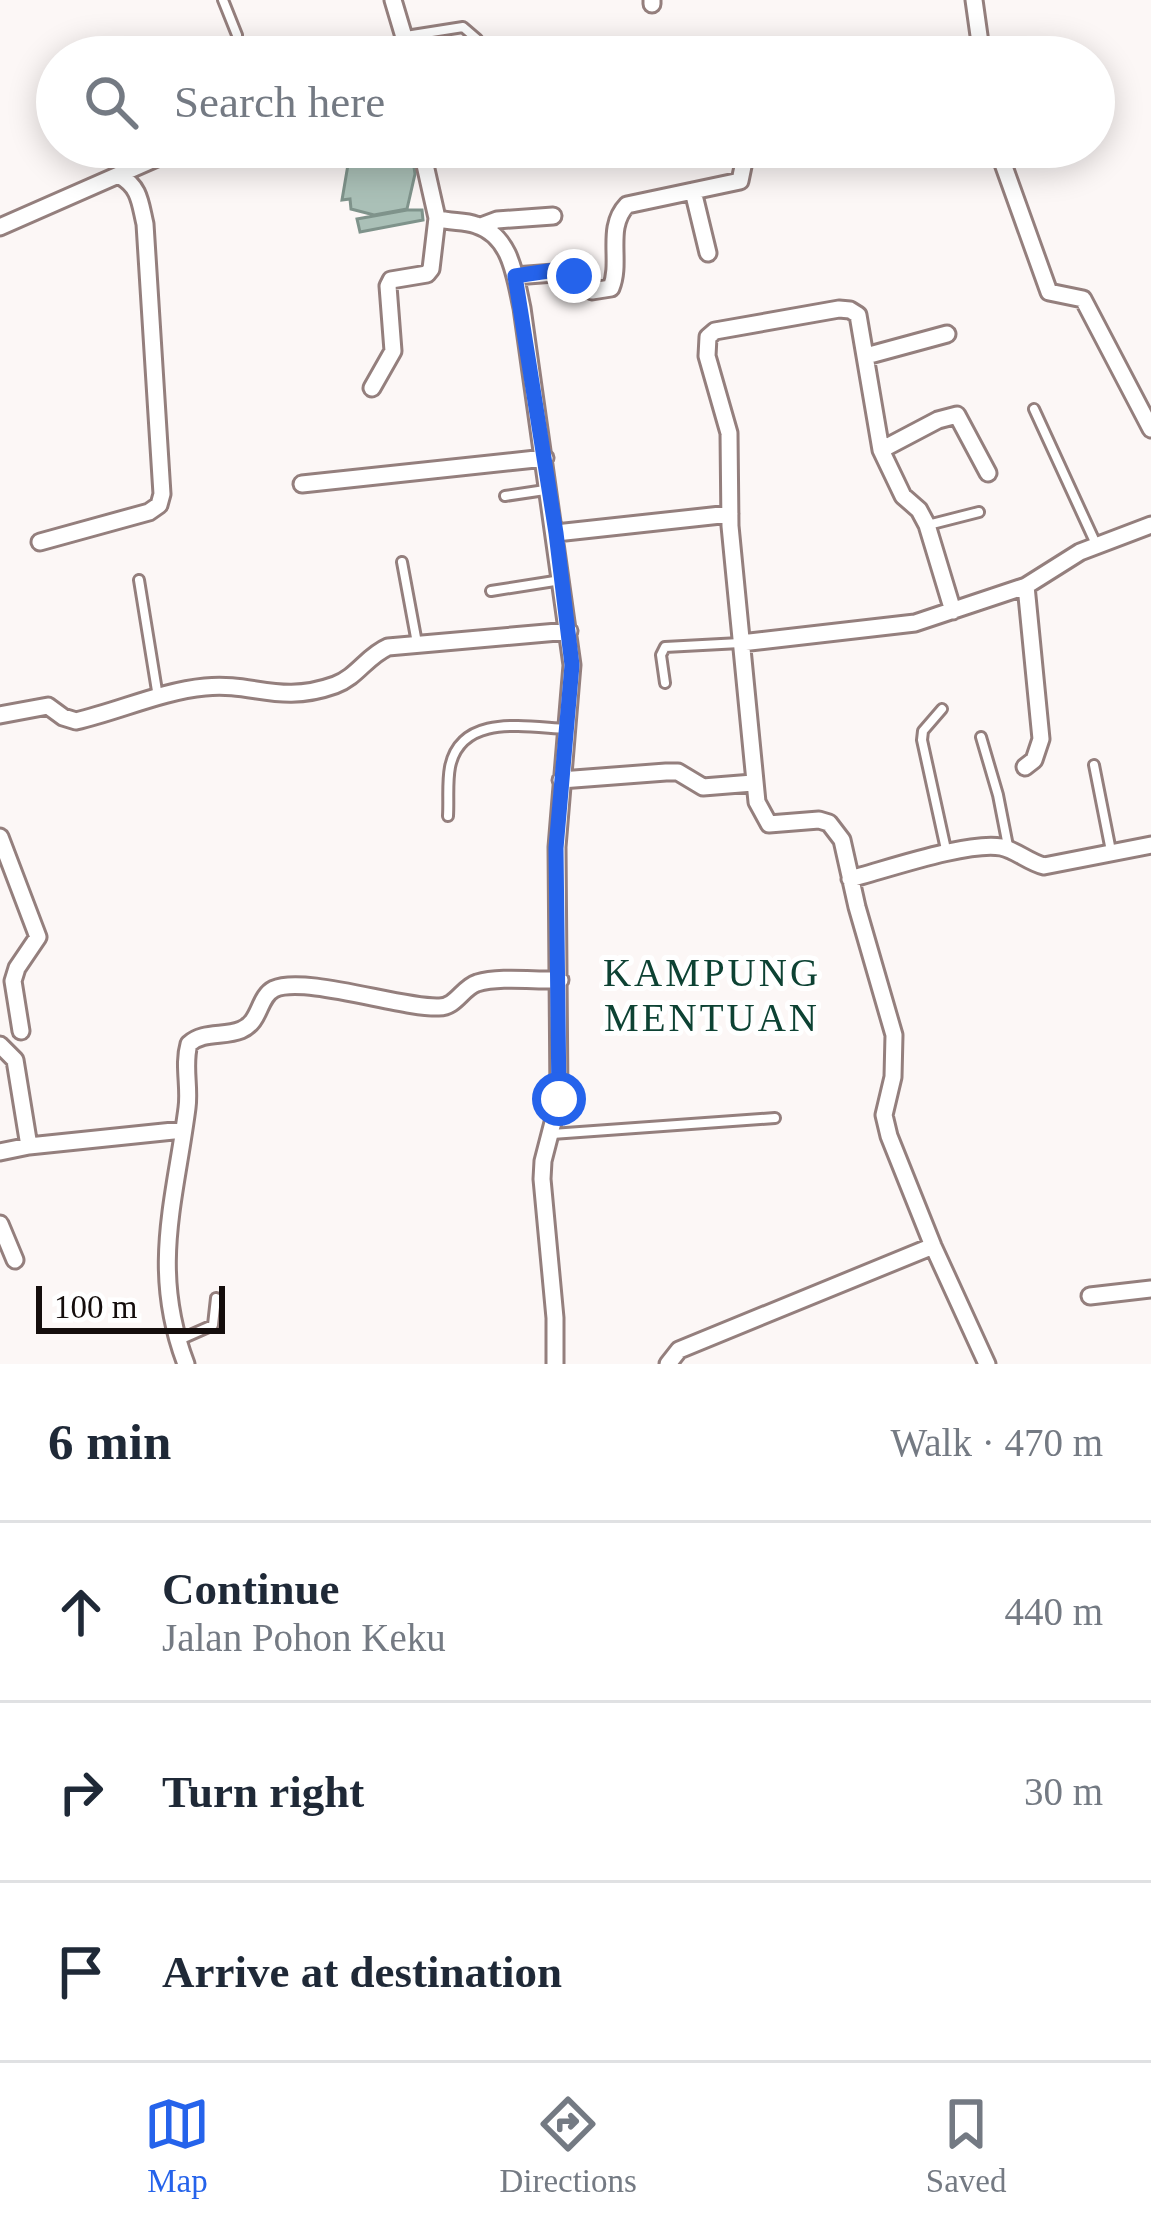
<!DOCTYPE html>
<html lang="en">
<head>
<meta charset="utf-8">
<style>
	:root { --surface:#fff; --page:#f2f2f3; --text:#1f2937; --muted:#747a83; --line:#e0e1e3; --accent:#2563eb }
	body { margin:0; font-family:Georgia,serif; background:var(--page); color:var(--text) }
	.scale { position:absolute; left:36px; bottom:30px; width:189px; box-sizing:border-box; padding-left:12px; border:6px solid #140d0c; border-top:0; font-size:33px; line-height:42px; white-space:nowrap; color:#140d0c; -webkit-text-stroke:9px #fff; paint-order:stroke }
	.stop { position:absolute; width:36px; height:36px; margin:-27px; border:9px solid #2563eb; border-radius:50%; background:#fff }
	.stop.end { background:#2563eb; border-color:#fff; box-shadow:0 3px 12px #0008 }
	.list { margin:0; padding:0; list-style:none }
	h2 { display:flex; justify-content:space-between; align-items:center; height:156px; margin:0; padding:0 48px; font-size:51px }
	h2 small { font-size:39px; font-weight:400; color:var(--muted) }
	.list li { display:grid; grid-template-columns:78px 1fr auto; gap:36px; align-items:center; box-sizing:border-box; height:180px; padding:0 48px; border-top:3px solid var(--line) }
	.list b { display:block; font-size:45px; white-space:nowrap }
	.list p { margin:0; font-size:39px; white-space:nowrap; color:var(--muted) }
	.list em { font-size:39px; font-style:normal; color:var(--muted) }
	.icon { flex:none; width:66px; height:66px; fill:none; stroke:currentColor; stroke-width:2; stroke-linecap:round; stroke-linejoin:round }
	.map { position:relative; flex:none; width:1151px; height:1364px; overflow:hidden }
	.search { position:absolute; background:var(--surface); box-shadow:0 6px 30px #0003; left:36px; right:36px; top:36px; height:132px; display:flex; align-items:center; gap:30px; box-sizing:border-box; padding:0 42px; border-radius:66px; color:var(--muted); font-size:45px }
	.sheet { height:696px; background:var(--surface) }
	nav { display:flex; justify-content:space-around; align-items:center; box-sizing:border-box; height:168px; border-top:3px solid var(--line); background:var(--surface); font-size:33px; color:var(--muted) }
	nav a { display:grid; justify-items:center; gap:6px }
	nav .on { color:var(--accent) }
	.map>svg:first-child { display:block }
	.building { fill:#aac0b7; stroke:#7f938b; stroke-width:3 }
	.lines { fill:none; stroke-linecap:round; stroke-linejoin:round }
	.service-casing { stroke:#947f7d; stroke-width:14 }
	.minor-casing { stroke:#947f7d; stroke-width:21 }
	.service { stroke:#fff; stroke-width:8 }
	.minor { stroke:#fff; stroke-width:15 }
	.route { stroke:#2563eb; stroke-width:15 }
	.labels { text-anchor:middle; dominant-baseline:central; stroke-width:10; stroke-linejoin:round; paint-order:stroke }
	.quarter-label { font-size:39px; letter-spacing:3px; fill:#0d4233; stroke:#fff }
</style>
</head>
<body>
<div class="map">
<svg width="1151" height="1364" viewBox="0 0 1151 1364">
	<rect width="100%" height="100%" fill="#fcf7f6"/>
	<path class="building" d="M351,147H406L412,153L415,174L407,209L374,215L351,209L350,199L342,200Z
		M407,210H422L423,220L360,232L357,219Z"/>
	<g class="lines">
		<g class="service-casing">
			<path id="service" d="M223,0L237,35
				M406,36L463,27L477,39L480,57
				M1034,409L1096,544
				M505,496L545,490
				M928,525L979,512
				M402,562L417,643
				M139,580L158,697
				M491,591L561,580
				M665,683L661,655L665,647L740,643
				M942,709L923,731L922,740L947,854
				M981,737L998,795L1008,846
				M1094,765L1111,851
				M448,816C449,800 447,783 450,767C461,713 526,727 566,729
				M552,1134L775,1118
				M179,1340L213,1325L216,1298"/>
		</g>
		<g class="minor-casing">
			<path id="minor" d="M393,0L410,57
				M652,0V4
				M974,0L982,57
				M421,147L437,218C450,223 463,220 476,225C511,236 515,276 522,308L572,665L557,847L559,1099L543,1161L542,1179L555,1318V1364
				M997,147L1049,292L1083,299L1151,429
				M693,191L708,253
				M481,226L497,220L553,216
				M0,227L182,147
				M515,276L567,272L592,291L611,288C622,261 605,228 627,205L740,181L747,147
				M866,356L947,334
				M372,388L393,351L388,286L391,280L427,274L431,269L437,218
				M881,450L938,420L957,415L988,473
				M302,484L545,458
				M556,533L730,514
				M40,542L149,512L159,505L162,494L145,224C140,203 140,187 120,176
				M953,611L927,525L919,510L903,496L881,450L858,315L850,310L839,309L715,331L708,337L707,356L729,433L730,526L757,802L769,824L819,820L829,823L842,840L857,907L894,1035L893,1077L884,1115L889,1136L933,1246L987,1364
				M741,643L915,623L1026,586L1080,552L1151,525
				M0,715L48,706L63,717L76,721C119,711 162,691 205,687C254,682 279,705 335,685C357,677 367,656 388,647L569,631
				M1025,767L1034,760L1041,739L1026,586
				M561,780L666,772H678L703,787L753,783
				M0,837L38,937L17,968L13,981L21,1031
				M850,879C885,870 968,841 1001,847C1016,850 1028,862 1044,866L1151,845
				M0,1045L15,1060L29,1146L183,1130
				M0,1152L29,1146
				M0,1224L15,1260
				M1090,1296L1151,1289
				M186,1364C150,1270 175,1201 187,1108C190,1087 183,1065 189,1044C203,1031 224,1037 241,1030C261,1022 258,997 274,989C304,975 404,1009 439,1007C456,1007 462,988 477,983C501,976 535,981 560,980
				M668,1364L679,1350L933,1246"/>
		</g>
		<use href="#service" class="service"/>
		<use href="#minor" class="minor"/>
	</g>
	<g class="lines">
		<path class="route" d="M559,1099L556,848L572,665L556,533L515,276L555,270L574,276"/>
	</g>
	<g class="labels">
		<g class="quarter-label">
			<text x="712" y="972">KAMPUNG<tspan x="712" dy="45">MENTUAN</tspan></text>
		</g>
	</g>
</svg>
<div class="scale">100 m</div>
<div class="stop" style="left:559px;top:1099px"></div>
<div class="stop end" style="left:574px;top:276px"></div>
<div class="search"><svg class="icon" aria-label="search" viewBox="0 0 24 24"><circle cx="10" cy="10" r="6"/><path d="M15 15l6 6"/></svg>Search here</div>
</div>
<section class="sheet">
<h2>6 min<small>Walk · 470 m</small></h2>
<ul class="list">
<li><svg class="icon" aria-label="ahead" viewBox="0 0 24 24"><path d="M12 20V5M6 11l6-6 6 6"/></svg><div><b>Continue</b><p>Jalan Pohon Keku</p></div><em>440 m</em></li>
<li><svg class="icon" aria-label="right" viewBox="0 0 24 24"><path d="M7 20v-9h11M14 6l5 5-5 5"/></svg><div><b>Turn right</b></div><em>30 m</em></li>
<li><svg class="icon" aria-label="arrive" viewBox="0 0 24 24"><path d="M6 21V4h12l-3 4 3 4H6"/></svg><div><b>Arrive at destination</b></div></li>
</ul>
</section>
<nav>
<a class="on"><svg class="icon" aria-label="map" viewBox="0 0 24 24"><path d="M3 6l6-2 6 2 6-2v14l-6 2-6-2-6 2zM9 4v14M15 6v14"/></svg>Map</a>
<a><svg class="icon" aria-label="directions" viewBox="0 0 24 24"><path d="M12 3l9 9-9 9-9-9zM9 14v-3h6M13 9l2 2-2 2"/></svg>Directions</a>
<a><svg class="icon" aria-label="saved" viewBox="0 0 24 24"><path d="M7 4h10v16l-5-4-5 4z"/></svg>Saved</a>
</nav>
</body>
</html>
